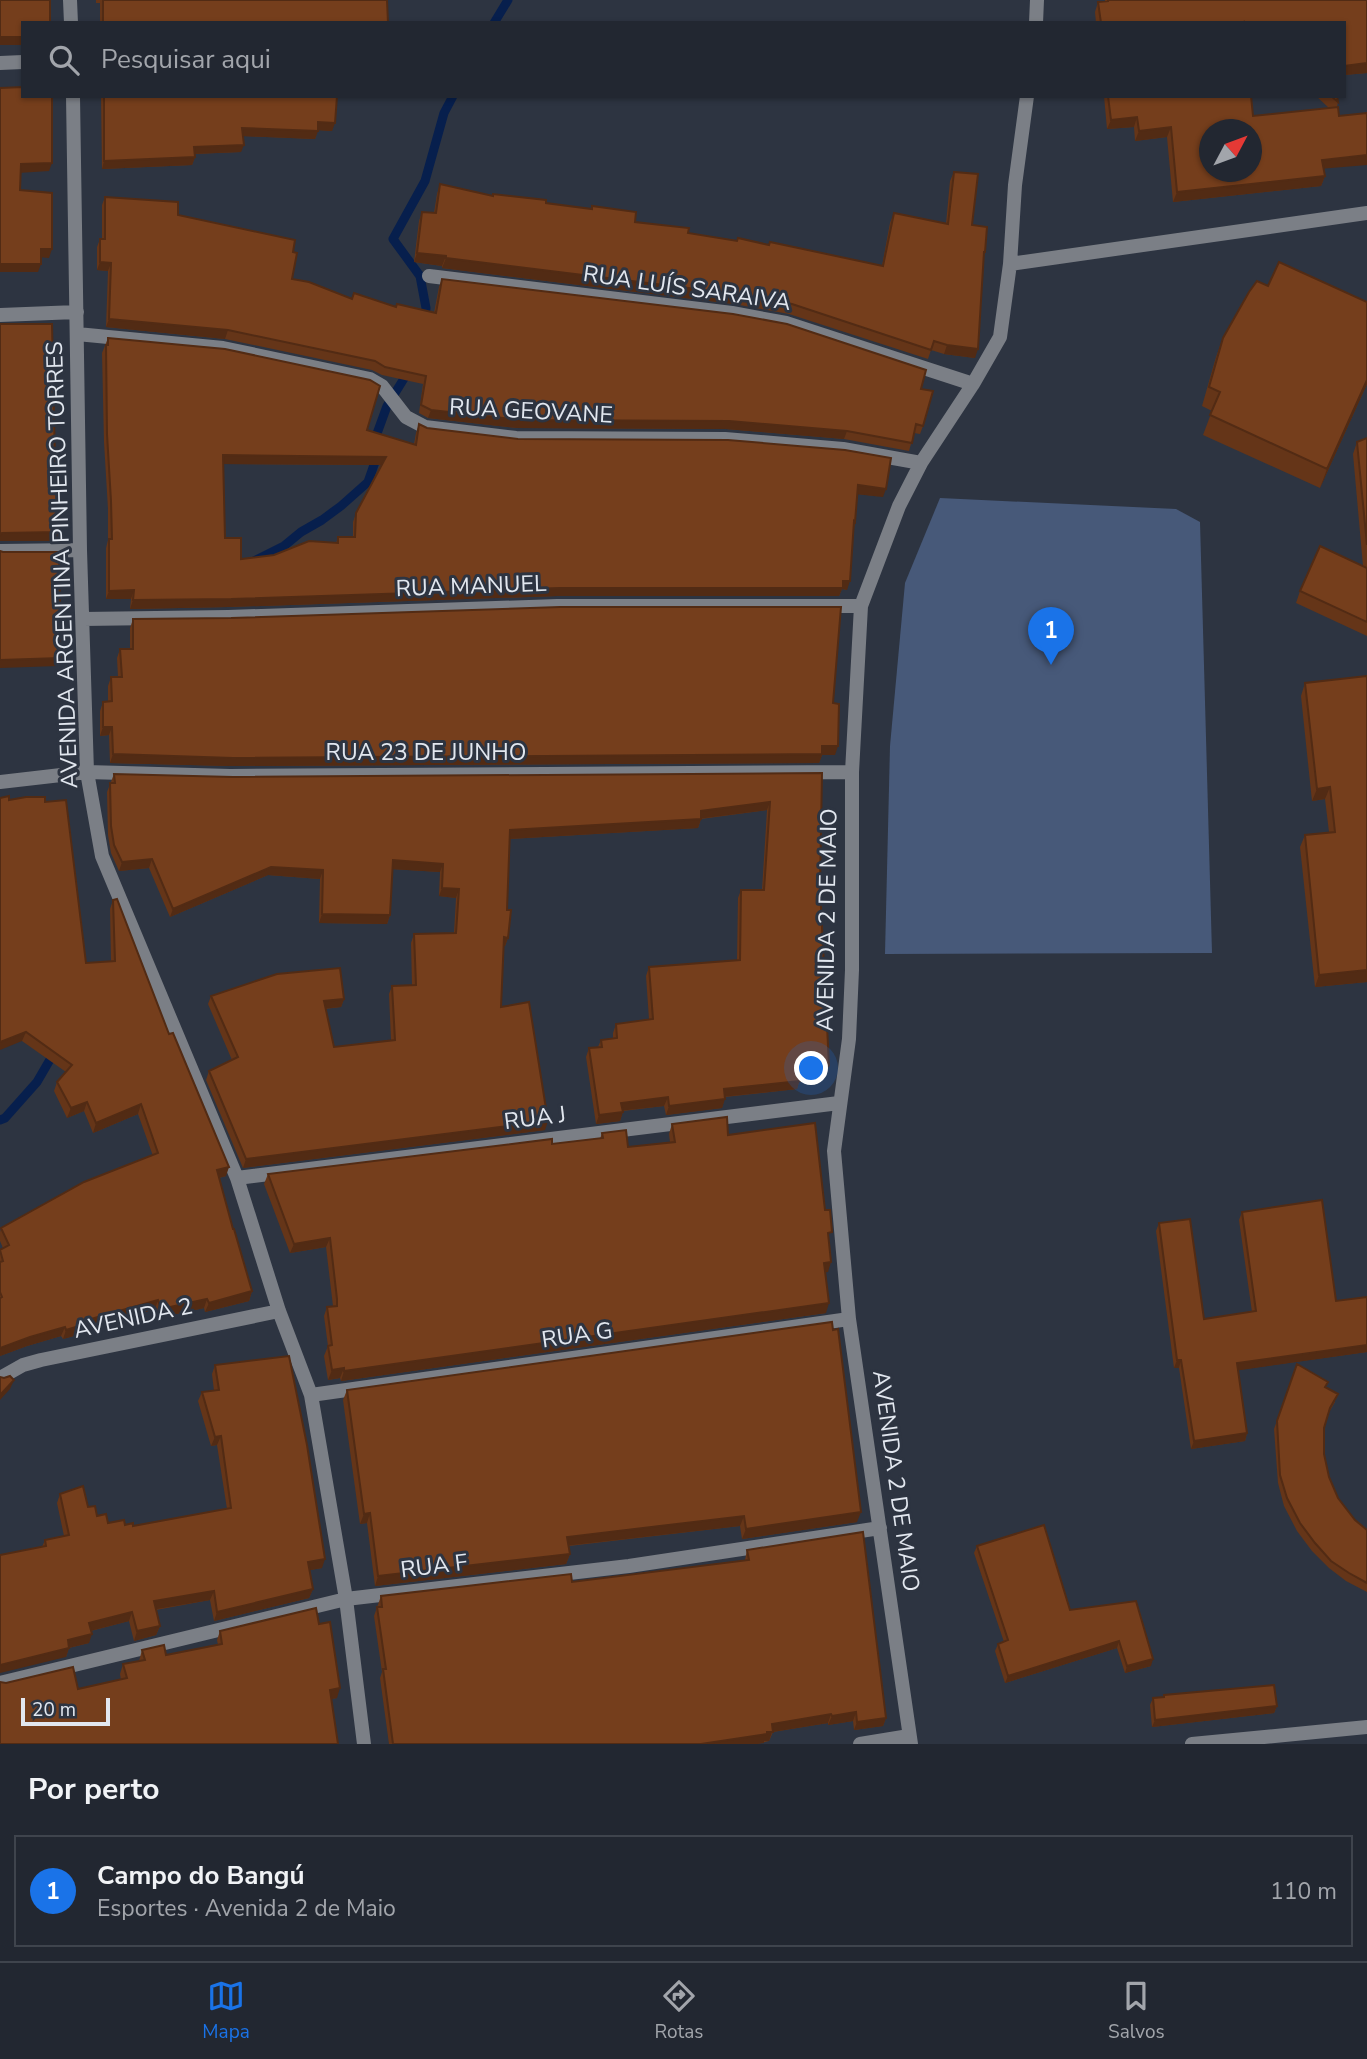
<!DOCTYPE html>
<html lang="pt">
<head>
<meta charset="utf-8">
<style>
	:root { --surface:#222731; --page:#2e333d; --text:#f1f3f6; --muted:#a2a5ab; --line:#3f444d; --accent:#1a73e8 }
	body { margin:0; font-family:"Nunito Sans",sans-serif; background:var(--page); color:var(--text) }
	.compass { position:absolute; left:1199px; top:119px; width:63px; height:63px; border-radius:50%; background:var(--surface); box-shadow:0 2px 5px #0004; rotate:49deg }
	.scale { position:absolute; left:21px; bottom:18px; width:89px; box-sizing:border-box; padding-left:7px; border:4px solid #e2e7ef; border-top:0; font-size:19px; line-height:24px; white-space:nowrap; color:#e2e7ef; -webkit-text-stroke:5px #2d3441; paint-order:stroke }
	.you { position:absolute; left:812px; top:1069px; width:24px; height:24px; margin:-18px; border:5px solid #fff; border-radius:50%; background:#1a73e8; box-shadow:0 0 0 10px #1a73e833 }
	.badge { display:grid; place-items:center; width:46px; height:46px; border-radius:50%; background:var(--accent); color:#fff; font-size:23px; font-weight:700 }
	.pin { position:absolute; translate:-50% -58px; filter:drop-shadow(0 2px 4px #0008) }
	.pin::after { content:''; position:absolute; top:37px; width:24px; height:21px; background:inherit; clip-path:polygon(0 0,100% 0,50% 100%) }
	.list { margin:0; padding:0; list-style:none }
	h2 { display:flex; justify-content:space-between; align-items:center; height:91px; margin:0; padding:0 28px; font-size:30px }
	h2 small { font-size:23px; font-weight:400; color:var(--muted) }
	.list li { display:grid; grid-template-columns:46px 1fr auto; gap:21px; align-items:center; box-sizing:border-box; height:112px; margin:0 14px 14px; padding:0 14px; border:2px solid var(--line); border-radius:0px }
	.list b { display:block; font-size:26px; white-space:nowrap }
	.list p { margin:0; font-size:23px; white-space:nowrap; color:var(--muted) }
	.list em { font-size:23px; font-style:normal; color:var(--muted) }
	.icon { flex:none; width:38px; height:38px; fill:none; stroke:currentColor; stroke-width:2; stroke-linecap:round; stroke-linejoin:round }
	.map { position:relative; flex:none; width:1367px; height:1744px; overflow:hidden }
	.search { position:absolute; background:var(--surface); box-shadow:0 2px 5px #0004; left:21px; right:21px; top:21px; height:77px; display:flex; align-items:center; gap:18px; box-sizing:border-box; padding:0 24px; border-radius:0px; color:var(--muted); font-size:26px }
	.sheet { height:217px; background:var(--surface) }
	nav { display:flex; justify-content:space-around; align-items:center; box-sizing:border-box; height:98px; border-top:2px solid var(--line); background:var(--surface); font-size:19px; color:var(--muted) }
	nav a { display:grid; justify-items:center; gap:4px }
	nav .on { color:var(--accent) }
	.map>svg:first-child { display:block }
	.green { fill:#475979 }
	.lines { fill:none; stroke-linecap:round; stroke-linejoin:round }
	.stream { stroke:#071f4d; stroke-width:9 }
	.minor { stroke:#7b7f86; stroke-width:14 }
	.wall { fill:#653518; fill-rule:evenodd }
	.shaded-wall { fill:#522b14 }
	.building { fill:#753e1c; stroke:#522b14; stroke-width:2; fill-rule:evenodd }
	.labels { text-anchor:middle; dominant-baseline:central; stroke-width:6; stroke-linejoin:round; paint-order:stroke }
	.street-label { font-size:23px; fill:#e2e7ef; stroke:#2d3441 }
</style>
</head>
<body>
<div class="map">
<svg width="1367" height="1744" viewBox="0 0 1367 1744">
	<rect width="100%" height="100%" fill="#2d3441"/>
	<path class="green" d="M940,498L1176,509L1200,522L1212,953L885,954L890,746L905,583Z"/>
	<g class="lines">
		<path class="stream" d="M494,23L508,0
			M424,322L426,308L420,276L393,239L425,181L444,113L453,96
			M254,561L284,546L301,532L322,520L341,506L368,482L375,462V439L387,406L408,372
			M0,1120L5,1118L37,1082L55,1051"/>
		<path class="minor" d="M70,0L71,23
			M1036,23L1037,0
			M0,63L23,62
			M73,96L80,550L87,772L102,856L237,1178L279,1311L311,1395L346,1599L364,1744
			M1010,264L1367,213
			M429,276L732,313L786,323L973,384
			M0,315L77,312
			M77,334L223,348L370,379L382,386L406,417L425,427L516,438L725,439L843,449L921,463
			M0,551L80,550
			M83,619L228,617L557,606H861
			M0,782L87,772L230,776L852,772
			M237,1178L839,1103
			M0,1378L23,1365L41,1360L279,1311
			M311,1395L849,1319
			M0,1683L346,1599L629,1566L880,1528
			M860,1744L909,1736
			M911,1744L849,1319L834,1151L849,1039L852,970V772L861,606L899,506L921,463L973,384L1000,337L1010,264L1015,185L1027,96
			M1192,1744L1367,1727"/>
	</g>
	<path class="wall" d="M96,0H387L388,23H100V3H96Z
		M1105,0H1367V73L1344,75V23H1096L1095,12L1098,2L1105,1Z
		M101,96H337L332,131L318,130L315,139L243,136L241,152L194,154L195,157L192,165L102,169Z
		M1104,96H1251L1253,116L1329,108L1316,96H1337L1338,102L1324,169L1325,176L1321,186L1173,202L1167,137L1135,141L1134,127L1107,129Z
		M954,172L972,225L985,252L983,257L975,358L944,354L931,350L928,359L789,314L734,304L442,268V266L414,262L419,221L422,212L434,213L437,194L440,184L492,196L591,209L592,206L635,222L688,233L769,245L882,266L890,223L894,213L946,224L950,181Z
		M105,197L178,215L293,252L292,279L352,298L396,307L434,313L439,287L442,279L921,389L923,426L920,434L914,433L909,451L844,439L726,429L517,428L428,418L419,413L423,384L382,375L372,370L225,339L106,327L108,271L97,270V247L100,239H102V205Z
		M108,338L367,430L414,444L416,433L419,424L427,428L883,497L858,494L847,590L842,589L839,596H557L228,607L130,609L131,599H106V548L108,540V509L104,442L102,353ZM223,464L381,465L356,513L353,522V537H338L336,543L274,555L241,559L225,538Z
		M1223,338L1367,384L1320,488L1203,435L1212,411L1202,406L1216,357Z
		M1367,438V636L1296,603L1300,591L1363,566L1353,454L1357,442Z
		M133,619L833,703L835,755H822L819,763L230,766L110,763L109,735L100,736V711L103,702H108V686L111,677H118L117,658L120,649H130V628Z
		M1367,676V982L1315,987L1300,847L1305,835L1329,832L1325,799L1312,801L1301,696L1305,683Z
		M822,773L820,888L829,1065L825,1073L818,1080L799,1082L797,1089L725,1097L722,1108L666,1115L664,1106L623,1111L620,1121L596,1124L586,1057L589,1048L598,1047L601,1040L613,1038V1033L616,1024L649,1019L646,976L649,967L737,960L738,898L741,890H762L767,810L701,819L698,828L510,839L507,910L508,938L505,946H504L501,1007L545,1130L243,1168L206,1080L209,1071L232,1060L208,1004L211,996L344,999L341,1007L325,1009L334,1047L391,1040L389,994L392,986H412L411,943L414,934L454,933L456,898L439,896L440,872L392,869L390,915L387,924L319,923L320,879L268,875L170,917L149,868L119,871L111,853L108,835L107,792L114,774L233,777Z
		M9,800L45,802L86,963L111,961L110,909L113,900L226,1176L219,1178L233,1229L252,1291L249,1301L205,1312L204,1308L158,1318L155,1309L90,1328L88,1332L63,1339L61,1336L27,1346L0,1356V1250L3,1248L0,1241V1232L1,1228L153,1156L138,1114L93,1133L84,1111L67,1118L54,1091L57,1082L66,1072L22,1041Z
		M672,1124L728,1135L829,1241L828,1272H825L826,1313L341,1381L340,1378L328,1380L324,1356L328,1346L324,1316L327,1307L333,1306L326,1247L290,1253L264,1184L268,1174L600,1139L602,1133L628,1147L670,1142L669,1134Z
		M1242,1212L1336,1301L1367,1297V1352L1238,1370L1247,1433L1245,1441L1191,1449L1179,1368H1174L1156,1231L1159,1223L1204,1319L1252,1312L1239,1220Z
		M1297,1364L1326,1388L1335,1402L1328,1414L1324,1428V1454L1329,1477L1338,1498L1355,1520L1367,1530V1592L1346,1581L1329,1568L1312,1551L1297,1531L1284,1506L1278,1483L1274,1429Z
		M215,1365L322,1568L310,1570L313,1589L309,1598L214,1621L210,1600L156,1610L160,1626L156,1635L134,1641L129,1621L91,1631L89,1643L69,1648L66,1657L42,1547L45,1540L64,1536L57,1503L60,1494L88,1507L108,1523L133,1526L227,1509L217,1445L211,1446L198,1401L202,1392L214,1391L212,1374Z
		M347,1390L857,1522L742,1539L740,1526L569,1546L570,1554L566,1564L375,1586L367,1523L360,1524L343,1400Z
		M977,1546L1070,1610L1136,1601L1151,1666L1125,1673L1117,1648L1005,1683L995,1651L998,1644L1004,1642L974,1553Z
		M747,1550L886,1718L883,1726L854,1730L853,1721L828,1725V1723L773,1732L769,1741L757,1744H389L380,1678L382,1672L374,1616L381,1596L572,1582L745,1560Z
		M319,1624L337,1698L331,1699L338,1744L6,1683L78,1689L121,1680L120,1674L123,1664L139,1661L142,1650L166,1655L218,1645L217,1640L220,1631Z
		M1164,1695L1277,1706L1274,1713L1152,1727L1150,1705L1153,1698L1163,1697Z"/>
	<path class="shaded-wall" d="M0,37H23V45H0Z
		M1367,63V73L1344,75V66Z
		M1137,117L1134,127L1107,129L1111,120Z
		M318,122L335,123L332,131L315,130Z
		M1171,127L1167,137L1135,141L1139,131Z
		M242,128L318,131L315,139L240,136Z
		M244,145L241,152L191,154L194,147Z
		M1367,155V165L1319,169L1322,160Z
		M195,157L192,165L102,169L104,161Z
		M52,163L49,171L18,173L21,164Z
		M1325,176L1321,186L1173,202L1177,192Z
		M41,249H52L49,258L38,257Z
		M417,253L446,256L442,266L414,262Z
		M446,258L737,294L734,304L442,268Z
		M100,262L111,263L108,271L97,270Z
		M0,264H41L38,272H0Z
		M109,319L228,330L225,339L106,327Z
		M947,345L978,349L975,358L944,354Z
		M1367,380V384L1320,488L1327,469Z
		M431,410L729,421L847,431L844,439L726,429L517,428L428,418Z
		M223,455L386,457L383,465L220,464Z
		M858,485L886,489L883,497L855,494Z
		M59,532L56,541H0V535L2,533Z
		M843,581H850L847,590L842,589L839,596H557L228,607L130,609L133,600Z
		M134,590L131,599H106L109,591Z
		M61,658L58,666L0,668V660Z
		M103,727H112L109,735L100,736Z
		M838,746L835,755H822L819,763L230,766L110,763L113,754Z
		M1330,787L1325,799L1312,801L1317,789Z
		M770,802L767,810L697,819L701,811Z
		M701,819L698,828L507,839L510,830Z
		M152,859L149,868L119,871L122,862Z
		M393,860L443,864L440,872L390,869Z
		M271,867L323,870L320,879L268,875L170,917L173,909Z
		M442,888L459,889L456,898L439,896Z
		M322,914L390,915L387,924L319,923Z
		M504,937L508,938L505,946H501Z
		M1367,970V982L1315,987L1319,975Z
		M344,999L341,1007L320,1009L324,1001Z
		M26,1032L22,1041L0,1050V1042Z
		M829,1065L825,1073L818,1080L799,1082L797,1089L721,1097L724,1089L799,1074Z
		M668,1097L664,1106L618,1111L621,1103Z
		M725,1099L722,1108L666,1115L669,1106Z
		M87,1102L84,1111L67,1118L71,1108Z
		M141,1104L138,1114L93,1133L96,1123Z
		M623,1112L620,1121L596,1124L599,1115Z
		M548,1121L545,1130L243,1168L246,1159Z
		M229,1167L226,1176L214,1179L217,1170Z
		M330,1238L326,1247L290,1253L294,1244Z
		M831,1262L828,1272L820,1273L824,1263Z
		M252,1291L249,1301L205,1312L209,1303Z
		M207,1299L204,1308L158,1318L161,1309Z
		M158,1300L155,1309L90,1328L88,1332L63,1339L66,1330L91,1319Z
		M829,1303L826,1313L341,1381L344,1371Z
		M65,1327L61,1336L27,1346L0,1356V1348L30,1337Z
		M1367,1345V1352L1234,1371L1237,1363Z
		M1177,1360H1181L1179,1368H1174Z
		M344,1368L340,1378L328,1380L332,1370Z
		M14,1380L10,1389L0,1400V1395Z
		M1247,1433L1245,1441L1191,1449L1194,1441Z
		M221,1436L217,1445L211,1446L215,1437Z
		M861,1512L857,1522L742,1539L746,1529Z
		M370,1513L367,1523L360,1524L364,1514Z
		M744,1516L740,1526L564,1546L567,1537Z
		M570,1554L566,1564L375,1586L378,1576Z
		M325,1559L322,1568L305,1571L308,1562Z
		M313,1589L309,1598L214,1621L217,1612Z
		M214,1591L210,1600L151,1610L154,1601Z
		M132,1612L129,1621L86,1632L89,1623Z
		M160,1626L156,1635L134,1641L137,1631Z
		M92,1634L89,1643L64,1649L68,1640Z
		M1119,1641L1117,1648L1005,1683L1008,1676Z
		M69,1648L66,1657L0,1673V1665Z
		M1153,1659L1151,1666L1125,1673L1127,1666Z
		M340,1688L337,1698L327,1700L330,1690Z
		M1277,1706L1274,1713L1152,1727L1155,1720Z
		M856,1712L853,1721L828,1725L832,1716Z
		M831,1714L828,1723L772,1732L769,1741H764V1743L757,1744H701L772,1724Z
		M886,1718L883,1726L854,1730L857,1722Z"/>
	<path class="building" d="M0,0H50V23H23V37H0Z
		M103,0H387L388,23H103Z
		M1108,0H1367V63L1344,66V23H1245L1244,21V23H1101L1098,2L1108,1Z
		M23,87V96H52V163L21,164L20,190L52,193V249H41V264H0V88Z
		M104,96H337L335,123L318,122V131L242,128L244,145L194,147L195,157L104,161Z
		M1108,96H1251L1253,116L1338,107L1339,116L1367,113V155L1322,160L1325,176L1177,192L1171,127L1139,131L1137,117L1111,120ZM1209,130H1251V172H1209Z
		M1331,96H1337L1338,102Z
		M954,172L978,174L972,225L987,227L985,252H984L978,349L947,345L934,341L931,350L792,304L737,294L446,258V256L417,253L422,212L436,213L440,184L493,196V194L546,200V203L592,209V206L636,212L635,222L689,228L688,233L737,241L738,238L769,245L770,242L883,266L894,213L948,224Z
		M105,197L178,202V215L295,240L293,252L297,253L292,279L309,282L352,299L354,293L396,307L397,304L436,313L442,279L733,314L787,324L926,370L921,389L933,391L923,426L916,424L912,443L847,431L729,421L520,420L431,410L421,405L426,376L385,367L375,361L228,330L109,319L111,263L100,262V239H105Z
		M1279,262L1367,302V380L1327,469L1210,415L1220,392L1209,387L1223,338L1249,292L1257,281L1268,286Z
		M0,324H52L55,461H58L59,532L2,533L0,535Z
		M108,338L225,349L370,380L380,386L367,430L416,445L419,424L427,428L518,439L728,440L845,450L891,458L886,489L858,485L855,522L854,521L850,581H843V588H560L231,599L133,600L134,590L109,591V539H112L111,501L107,434L106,345H108ZM223,455L386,457L356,513L355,537H338V543L309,541L274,555L241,559V538H225Z
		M1367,438V545L1357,442Z
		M1320,546L1367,568V622L1300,591Z
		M0,551L3,552H59L61,658L0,660Z
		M560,607H841L833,703L839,704L838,746H822V754L233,758L113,754L112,727H103V702L112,701L111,677H122L120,649H133V619L231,618Z
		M1367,676V970L1319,975L1305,835L1335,832L1330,787L1317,789L1305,683Z
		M822,773L820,888L829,1065L822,1072L799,1074L800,1081L724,1089L725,1099L669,1106L668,1097L621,1103L623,1112L599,1115L589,1048L602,1047L601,1040L617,1038L616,1024L653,1019L649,967L740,960L741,890H764L770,802L701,811V819L510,830L507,910H511L508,938L504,937L501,1007L529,1002L548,1121L246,1159L209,1071L238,1057L211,996L277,974L340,968L344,999L324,1001L334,1047L395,1040L392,986L416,985L414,934L456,933L459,889L442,888L443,864L393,860L390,915L322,914L323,870L271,867L173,909L152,859L122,862L114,845L111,826L110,783H115L114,774L233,777Z
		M9,796V800L26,797H45V802L66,800L86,963L115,961L113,900L117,899L169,1034L173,1033L229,1167L217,1170L233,1229H234L252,1291L209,1303L207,1299L161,1309L158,1300L91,1319L92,1322L66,1330L65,1327L30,1337L0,1348V1298L2,1297L0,1292V1262L3,1261L0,1250L9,1245L1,1228L84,1182L158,1153L141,1104L96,1123L87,1102L71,1108L57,1082L72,1065L26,1032L0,1042V798Z
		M727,1117L728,1135L815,1123L825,1210H830L832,1232L828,1233L831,1262L824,1263L829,1303L344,1371V1368L332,1370L328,1346L332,1345L327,1307L337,1306V1299L330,1238L294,1244L268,1174L552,1139V1144L603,1138L602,1133L626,1130L628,1147L675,1142L672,1124Z
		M1322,1200L1336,1301L1367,1297V1345L1237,1363L1247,1433L1194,1441L1181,1360H1177L1159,1223L1190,1219L1204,1319L1256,1311L1242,1212Z
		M832,1322L833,1330L838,1329L861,1512L746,1529L744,1516L567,1537L570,1554L378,1576L370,1513L364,1514L347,1390Z
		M289,1356L307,1445L325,1559L308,1562L313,1589L217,1612L214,1591L154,1601L160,1626L137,1631L132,1612L89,1623L92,1634L68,1640L69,1648L0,1665V1555L46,1546L45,1540L69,1535L60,1494L83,1486L88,1507L95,1506L97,1516L106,1514L108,1523L124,1520L125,1525L133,1523V1526L231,1508L221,1436L215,1437L202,1392L219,1390L215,1365Z
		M1297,1364L1328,1382L1325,1387L1338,1394L1330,1408L1324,1428V1454L1329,1477L1338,1498L1355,1520L1367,1530V1583L1349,1573L1331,1561L1315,1543L1300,1523L1287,1498L1280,1475L1277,1421Z
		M10,1376L14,1380L0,1395V1377L4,1378Z
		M1044,1525L1070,1610L1136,1601L1153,1659L1127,1666L1119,1641L1008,1676L998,1644L1008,1640L977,1546Z
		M863,1532L886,1718L857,1722L856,1712L832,1716L831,1714L772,1724L773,1732H767V1734L701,1744H393L383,1669H386L377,1607H382L381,1596L571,1574L572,1582L749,1560L747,1550Z
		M316,1608L319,1624L330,1622L340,1688L330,1690L338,1744H0V1682L6,1683L73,1667L78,1689L127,1678L123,1664L145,1660L142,1650L164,1645L166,1655L222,1644L220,1631Z
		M1274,1685L1277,1706L1155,1720L1153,1698L1164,1697V1695Z"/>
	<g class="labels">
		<g class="street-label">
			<text transform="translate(687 288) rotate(8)">RUA LUÍS SARAIVA</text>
			<text transform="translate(531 411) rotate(3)">RUA GEOVANE</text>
			<text transform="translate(62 565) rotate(-92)">AVENIDA ARGENTINA PINHEIRO TORRES</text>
			<text transform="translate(471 586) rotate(-2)">RUA MANUEL</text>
			<text x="426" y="752">RUA 23 DE JUNHO</text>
			<text transform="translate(827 920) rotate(-89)">AVENIDA 2 DE MAIO</text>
			<text transform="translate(535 1118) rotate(-7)">RUA J</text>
			<text transform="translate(133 1318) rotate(-12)">AVENIDA 2</text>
			<text transform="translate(577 1335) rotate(-8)">RUA G</text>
			<text transform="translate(896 1481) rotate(82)">AVENIDA 2 DE MAIO</text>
			<text transform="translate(434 1566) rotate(-7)">RUA F</text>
		</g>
	</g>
</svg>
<svg class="compass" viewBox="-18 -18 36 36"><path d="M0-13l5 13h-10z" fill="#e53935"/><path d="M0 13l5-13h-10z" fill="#a2a5ab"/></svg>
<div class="scale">20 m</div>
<div class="you"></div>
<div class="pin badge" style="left:1051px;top:665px">1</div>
<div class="search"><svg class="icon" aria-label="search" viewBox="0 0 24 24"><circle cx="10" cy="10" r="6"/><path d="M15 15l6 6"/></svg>Pesquisar aqui</div>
</div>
<section class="sheet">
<h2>Por perto<small></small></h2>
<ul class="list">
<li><span class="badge">1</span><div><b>Campo do Bangú</b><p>Esportes · Avenida 2 de Maio</p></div><em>110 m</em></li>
</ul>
</section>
<nav>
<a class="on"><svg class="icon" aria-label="map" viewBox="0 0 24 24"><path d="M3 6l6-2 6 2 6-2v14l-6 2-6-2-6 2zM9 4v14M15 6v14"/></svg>Mapa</a>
<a><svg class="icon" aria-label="directions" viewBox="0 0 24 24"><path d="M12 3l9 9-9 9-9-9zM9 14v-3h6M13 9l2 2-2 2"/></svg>Rotas</a>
<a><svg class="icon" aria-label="saved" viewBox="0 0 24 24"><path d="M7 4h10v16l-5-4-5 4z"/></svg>Salvos</a>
</nav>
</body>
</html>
